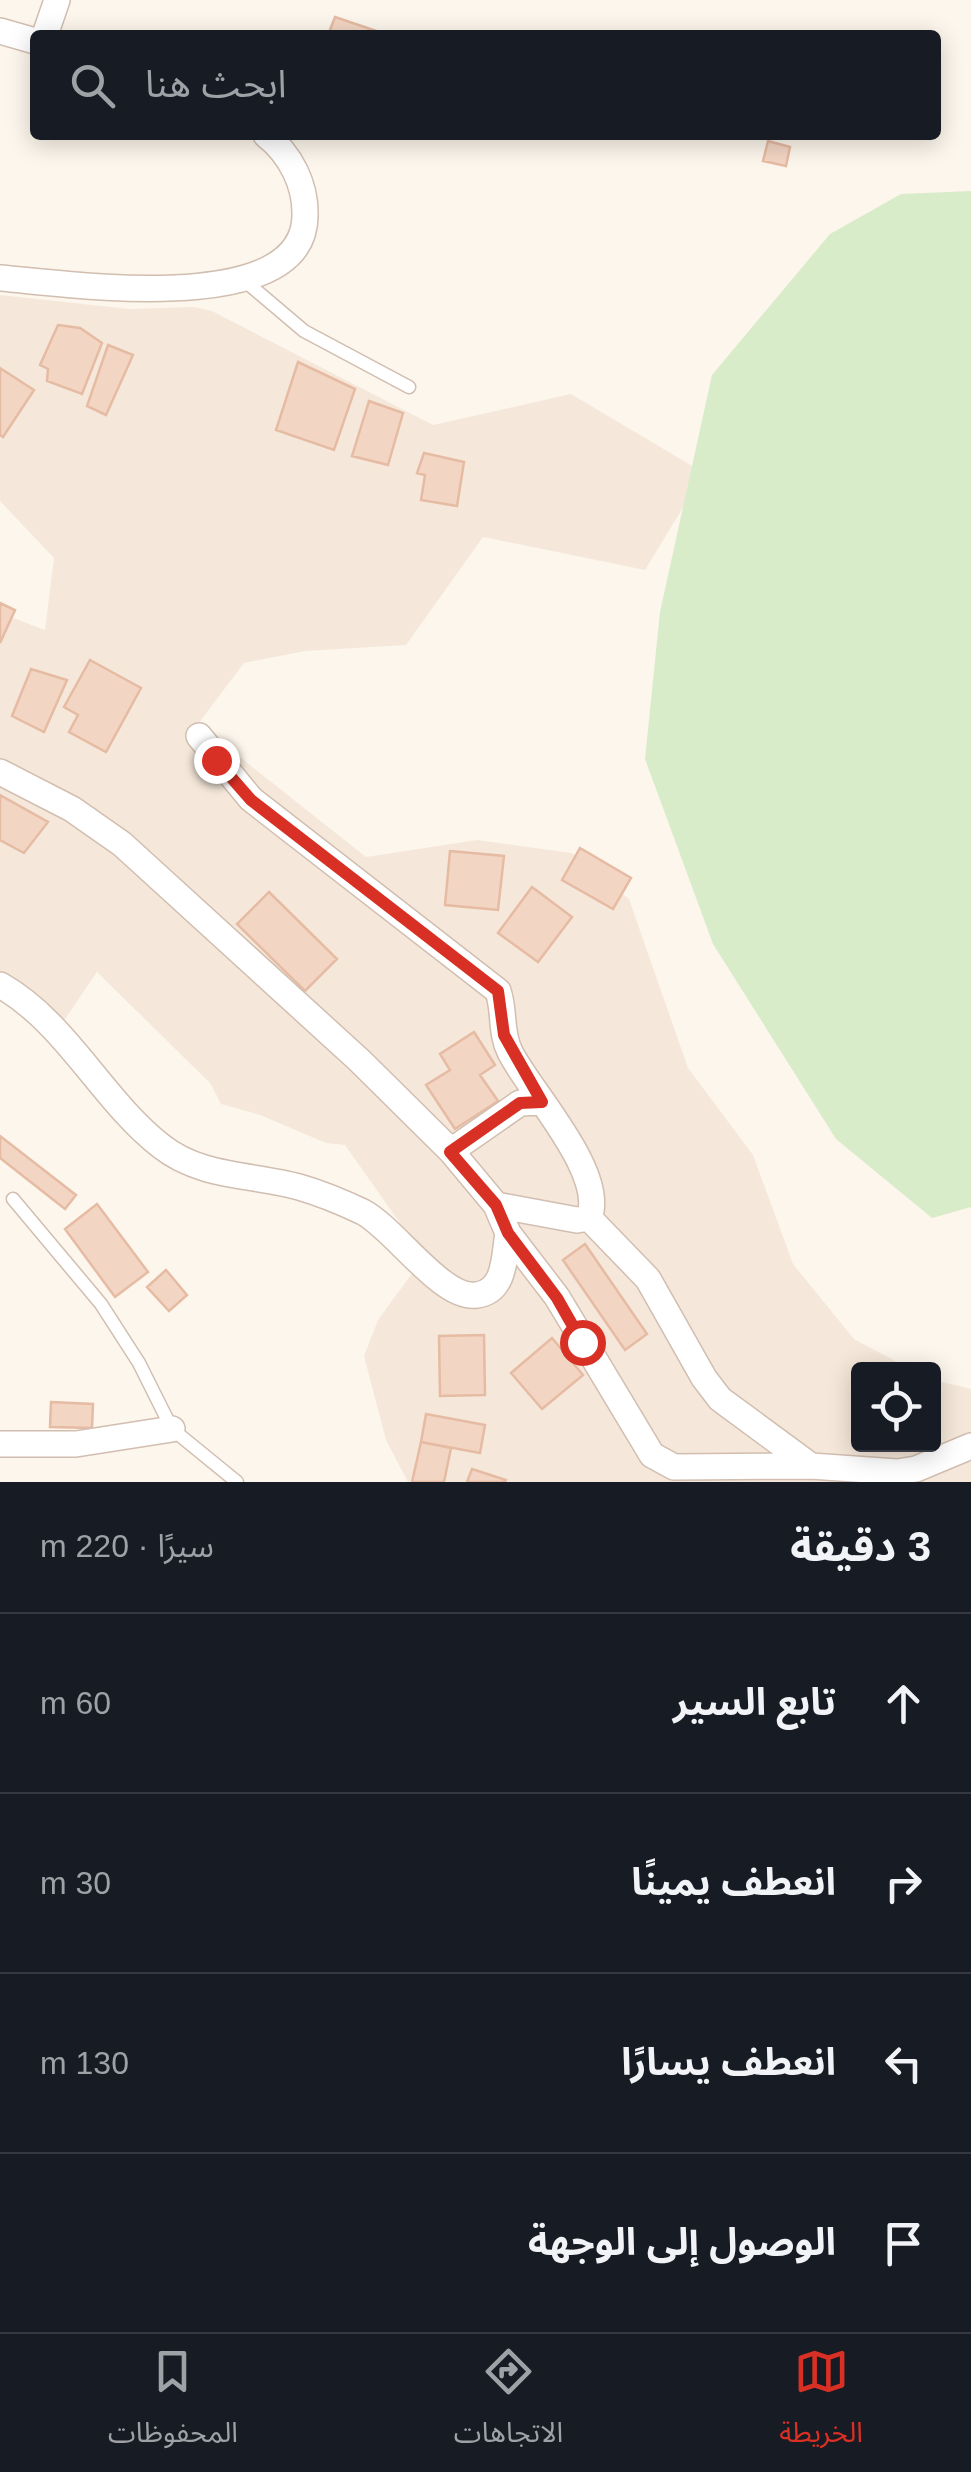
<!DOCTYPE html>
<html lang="ar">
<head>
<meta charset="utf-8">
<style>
	:root { --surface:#171b24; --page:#242831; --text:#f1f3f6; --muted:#9ea1a6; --line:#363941; --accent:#d93025 }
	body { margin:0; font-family:Arial,"Noto Sans Arabic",sans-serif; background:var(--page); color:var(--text); direction:rtl }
	.controls { position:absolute; right:30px; bottom:30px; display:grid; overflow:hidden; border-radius:10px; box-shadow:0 5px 25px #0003 }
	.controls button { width:90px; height:90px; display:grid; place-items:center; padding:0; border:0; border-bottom:2px solid var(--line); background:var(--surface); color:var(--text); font:50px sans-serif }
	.stop { position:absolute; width:30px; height:30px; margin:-22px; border:8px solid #d93025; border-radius:50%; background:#fff }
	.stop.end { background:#d93025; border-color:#fff; box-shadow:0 2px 10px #0008 }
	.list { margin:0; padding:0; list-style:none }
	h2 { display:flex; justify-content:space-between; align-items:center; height:130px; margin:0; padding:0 40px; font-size:42px }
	h2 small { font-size:32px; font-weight:400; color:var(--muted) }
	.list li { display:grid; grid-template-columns:65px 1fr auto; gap:30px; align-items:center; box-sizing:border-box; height:180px; padding:0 40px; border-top:2px solid var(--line) }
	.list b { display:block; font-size:38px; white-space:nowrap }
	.list em { font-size:32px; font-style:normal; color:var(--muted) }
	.icon { flex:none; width:55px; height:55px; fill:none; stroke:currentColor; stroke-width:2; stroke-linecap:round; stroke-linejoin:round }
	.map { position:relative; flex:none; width:971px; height:1482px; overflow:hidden; direction:ltr }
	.search { position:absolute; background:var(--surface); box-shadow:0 5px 25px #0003; left:30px; right:30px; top:30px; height:110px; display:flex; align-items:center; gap:25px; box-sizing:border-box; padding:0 35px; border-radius:10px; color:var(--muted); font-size:38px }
	.sheet { height:850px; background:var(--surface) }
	nav { display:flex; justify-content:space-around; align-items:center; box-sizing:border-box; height:140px; border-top:2px solid var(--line); background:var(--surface); font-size:28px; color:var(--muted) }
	nav a { display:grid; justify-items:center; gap:5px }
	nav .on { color:var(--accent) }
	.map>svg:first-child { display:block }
	.residential { fill:#f5e8da }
	.green { fill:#d8ecc9 }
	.building { fill:#f3d5c3; stroke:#e6bba3; stroke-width:2.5 }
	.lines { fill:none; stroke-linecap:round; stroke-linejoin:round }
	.lane-casing { stroke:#d1beb0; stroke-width:15 }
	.street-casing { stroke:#d1beb0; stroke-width:28 }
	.lane { stroke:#fff; stroke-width:12 }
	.street { stroke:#fff; stroke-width:25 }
	.route { stroke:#d93025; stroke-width:12 }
</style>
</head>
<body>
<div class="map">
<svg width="971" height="1482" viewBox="0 0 971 1482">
	<rect width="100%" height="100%" fill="#fdf6ec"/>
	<path class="residential" d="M0,295L129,309L194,307L212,311L433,425L571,394L704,473L645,570L483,537L406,645L305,651L244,663L198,724L366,857L477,840L572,853L629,899L688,1068L753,1155L793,1264L854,1339L910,1369L858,1370V1444H934V1380L971,1389V1482H408L386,1440L364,1356L378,1320L424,1257L345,1145L326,1143L260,1115L221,1104L211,1084L97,972L59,1028L0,999V613L45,630L54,558L0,501Z"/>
	<path class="green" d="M971,191V1207L932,1218L836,1139L713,944L645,759L660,612L712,375L830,234L901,194Z"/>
	<path class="building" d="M335,17L388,35H328Z
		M768,141L790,147L786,166L763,161Z
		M58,325L80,328L102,343L82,394L47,381L48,369L40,365Z
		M108,345L133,355L106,415L87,406Z
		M298,362L355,389L334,450L276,430Z
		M0,368L34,390L3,437L0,435Z
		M369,401L403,413L388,465L352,456Z
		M424,453L464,462L457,506L421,500L425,475L417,473Z
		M0,603L15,610L0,643Z
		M90,660L141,688L106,752L69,732L78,715L64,707Z
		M31,669L67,680L44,732L12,716Z
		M0,795L48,822L24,853L0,840Z
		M580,848L631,878L613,909L562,880Z
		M450,851L504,856L498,910L445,905Z
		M532,887L572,917L538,962L498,933Z
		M269,892L337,959L305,991L237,924Z
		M474,1032L495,1065L480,1075L498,1101L455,1129L426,1085L450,1070L440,1054Z
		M0,1136L76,1195L65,1209L0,1158Z
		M97,1204L148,1272L115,1297L65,1229Z
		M585,1244L647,1334L625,1350L563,1260Z
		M166,1270L187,1295L169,1311L147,1287Z
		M484,1335L485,1395L440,1396L439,1336Z
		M552,1338L583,1375L542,1409L511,1373Z
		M51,1402L93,1404L92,1428L50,1427Z
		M426,1414L485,1425L480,1453L421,1442Z
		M421,1442L451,1448L444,1482H412Z
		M472,1469L506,1480L505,1482H467Z"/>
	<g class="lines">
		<g class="lane-casing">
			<path id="lane" d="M245,281L304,331L409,387
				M13,1199L101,1304L139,1363L172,1429L237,1482"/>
		</g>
		<g class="street-casing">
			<path id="street" d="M0,31L35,41
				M45,35L57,0
				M0,278C64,283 304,320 305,216C306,184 290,154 266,135
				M199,736L251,799L498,991C505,1011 500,1032 510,1052C530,1092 607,1173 589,1218L577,1220L496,1205
				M0,772L72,809L122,844L359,1060L451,1151L496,1205L508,1233L557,1297L652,1455L674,1467L811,1466L897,1472L916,1469L971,1446
				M0,985C66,1022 102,1100 161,1146C201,1178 253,1174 299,1187C320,1193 344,1203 363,1212C395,1229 443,1301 477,1295C506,1291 504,1256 508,1233
				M451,1151L520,1103L542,1102
				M589,1218L648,1279L704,1378L720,1399L811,1466
				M0,1444H76L172,1429"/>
		</g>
		<use href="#lane" class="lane"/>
		<use href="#street" class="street"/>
	</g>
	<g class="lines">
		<path class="route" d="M216,760L251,800L498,991L504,1035L542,1102L520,1103L450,1152L496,1205L508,1233L557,1298L582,1342"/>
	</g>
</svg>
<div class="controls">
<button><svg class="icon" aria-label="locate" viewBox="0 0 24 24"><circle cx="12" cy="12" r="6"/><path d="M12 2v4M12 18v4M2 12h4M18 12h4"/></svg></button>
</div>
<div class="stop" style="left:582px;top:1342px"></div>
<div class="stop end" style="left:216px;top:760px"></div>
<div class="search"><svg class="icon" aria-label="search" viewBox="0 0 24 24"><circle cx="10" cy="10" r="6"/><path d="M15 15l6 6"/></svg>ابحث هنا</div>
</div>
<section class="sheet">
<h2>3 دقيقة<small>سيرًا · 220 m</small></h2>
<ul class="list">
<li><svg class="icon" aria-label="ahead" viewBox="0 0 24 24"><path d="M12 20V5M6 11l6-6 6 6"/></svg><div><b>تابع السير</b></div><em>60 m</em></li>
<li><svg class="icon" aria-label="right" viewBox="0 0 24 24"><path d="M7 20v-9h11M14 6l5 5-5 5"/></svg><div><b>انعطف يمينًا</b></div><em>30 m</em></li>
<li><svg class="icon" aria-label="left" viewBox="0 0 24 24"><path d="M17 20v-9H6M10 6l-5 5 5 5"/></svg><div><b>انعطف يسارًا</b></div><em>130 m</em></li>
<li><svg class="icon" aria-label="arrive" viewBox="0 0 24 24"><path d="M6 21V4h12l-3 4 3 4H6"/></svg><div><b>الوصول إلى الوجهة</b></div></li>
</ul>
</section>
<nav>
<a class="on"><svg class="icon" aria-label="map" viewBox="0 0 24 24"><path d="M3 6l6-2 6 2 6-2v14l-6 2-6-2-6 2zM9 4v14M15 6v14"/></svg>الخريطة</a>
<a><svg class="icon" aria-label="directions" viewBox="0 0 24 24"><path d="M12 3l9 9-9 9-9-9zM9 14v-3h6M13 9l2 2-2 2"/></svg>الاتجاهات</a>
<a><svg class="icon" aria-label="saved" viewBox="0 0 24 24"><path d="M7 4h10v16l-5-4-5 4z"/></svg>المحفوظات</a>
</nav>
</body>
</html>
